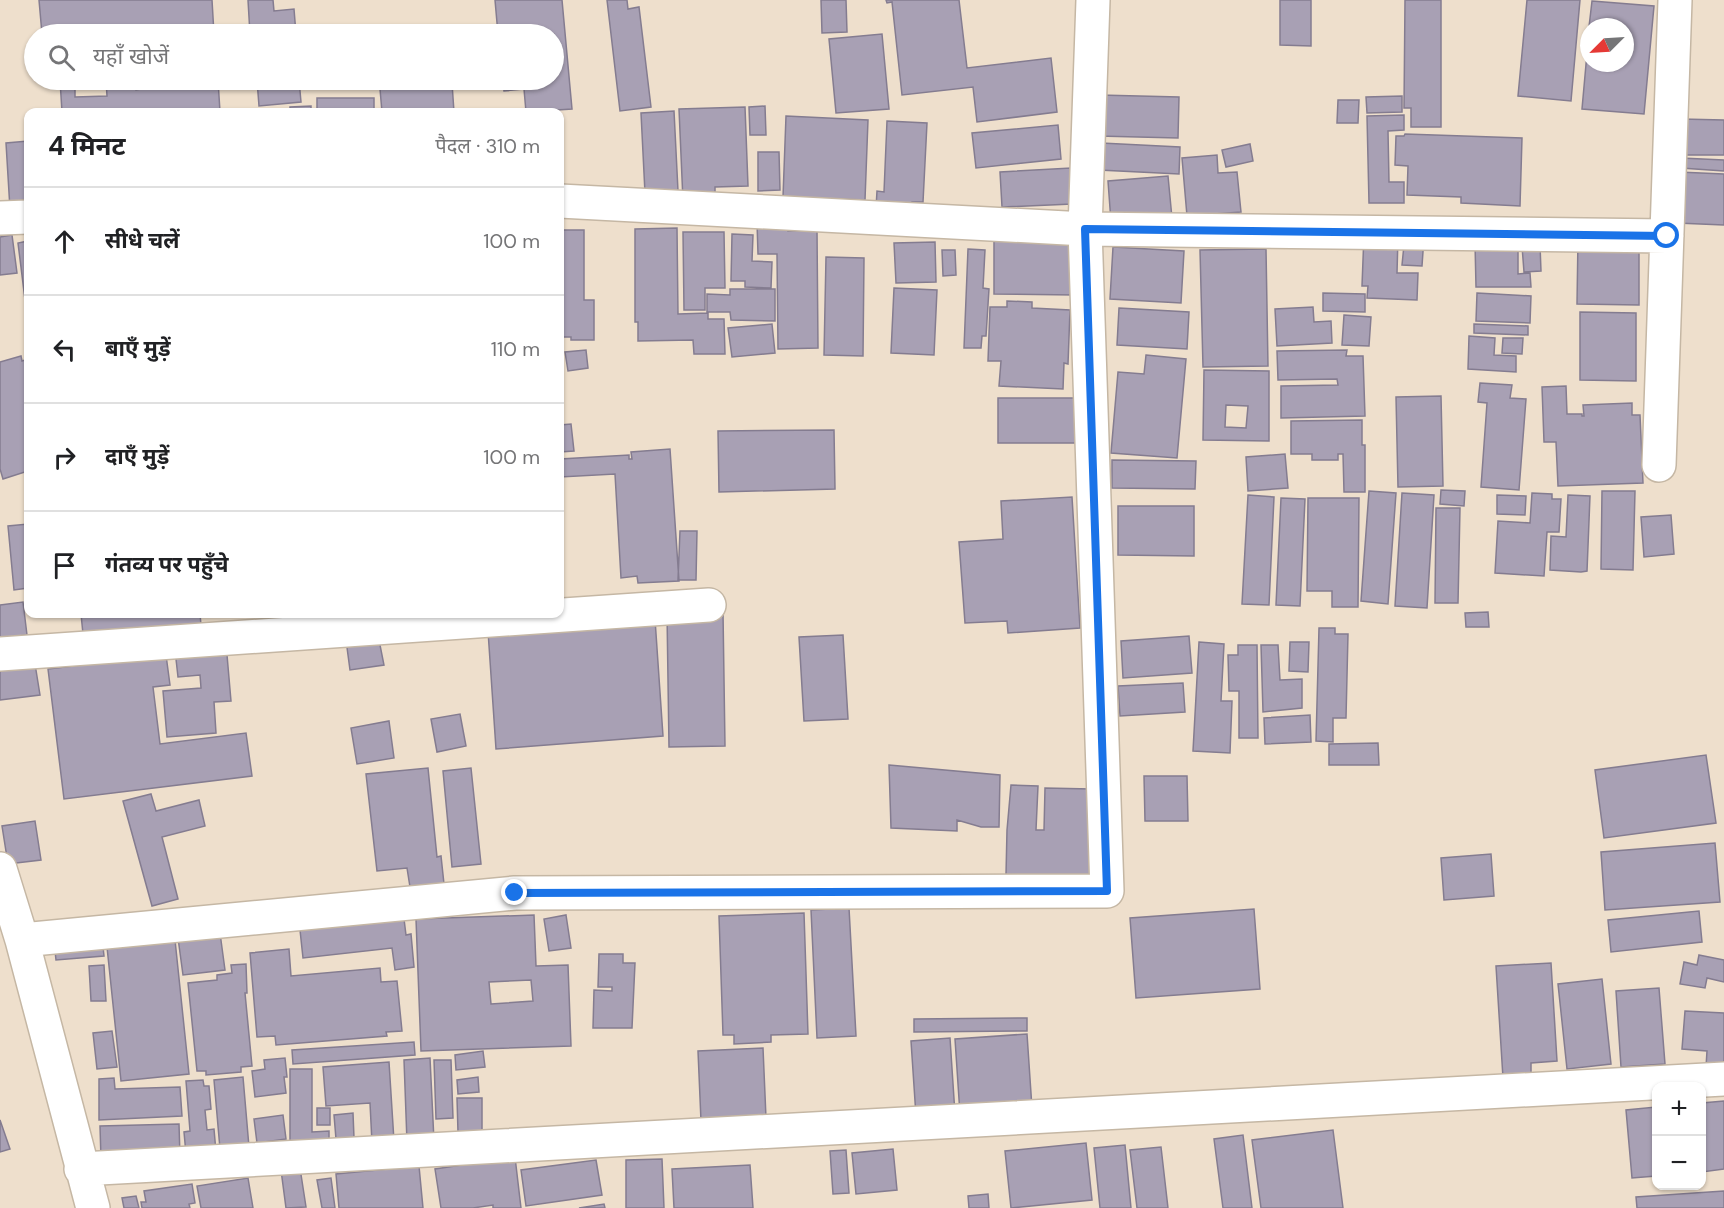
<!DOCTYPE html>
<html lang="hi">
<head>
<meta charset="utf-8">
<style>
	:root { --surface:#fff; --page:#f6f6f6; --text:#202124; --muted:#757577; --line:#e0e0e0 }
	body { margin:0; font-family:"DM Sans","Noto Sans Devanagari",sans-serif; background:var(--page); color:var(--text) }
	.controls { position:absolute; right:18px; bottom:18px; display:grid; overflow:hidden; border-radius:12px; box-shadow:0 2px 4px #0004 }
	.controls button { width:54px; height:54px; display:grid; place-items:center; padding:0; border:0; border-bottom:2px solid var(--line); background:var(--surface); color:var(--text); font:30px sans-serif }
	.compass { position:absolute; left:1580px; top:18px; width:54px; height:54px; border-radius:50%; background:var(--surface); box-shadow:0 2px 4px #0004; rotate:246deg }
	.stop { position:absolute; width:18px; height:18px; margin:-14px; border:4px solid #1a73e8; border-radius:50%; background:#fff }
	.stop.end { background:#1a73e8; border-color:#fff; box-shadow:0 2px 6px #0008 }
	.list { margin:0; padding:0; list-style:none }
	h2 { display:flex; justify-content:space-between; align-items:center; height:78px; margin:0; padding:0 24px; font-size:26px }
	h2 small { font-size:20px; font-weight:400; color:var(--muted) }
	.list li { display:grid; grid-template-columns:39px 1fr auto; gap:18px; align-items:center; box-sizing:border-box; height:108px; padding:0 24px; border-top:2px solid var(--line) }
	.list b { display:block; font-size:22px; white-space:nowrap }
	.list em { font-size:20px; font-style:normal; color:var(--muted) }
	.icon { flex:none; width:33px; height:33px; fill:none; stroke:currentColor; stroke-width:2; stroke-linecap:round; stroke-linejoin:round }
	.map { position:relative; flex:none; width:1724px; height:1208px; overflow:hidden }
	.search { position:absolute; background:var(--surface); box-shadow:0 2px 4px #0004; left:24px; top:24px; width:540px; height:66px; display:flex; align-items:center; gap:15px; box-sizing:border-box; padding:0 21px; border-radius:33px; color:var(--muted); font-size:22px }
	.panel { position:absolute; background:var(--surface); box-shadow:0 2px 4px #0004; left:24px; top:108px; width:540px; height:510px; border-radius:12px }
	.map>svg:first-child { display:block }
	.building { fill:#a8a0b4; stroke:#847c90; stroke-width:1.5; fill-rule:evenodd }
	.lines { fill:none; stroke-linecap:round; stroke-linejoin:round }
	.minor-casing { stroke:#c5b7a4; stroke-width:36 }
	.minor { stroke:#fff; stroke-width:33 }
	.route { stroke:#1a73e8; stroke-width:8 }
</style>
</head>
<body>
<div class="map">
<svg width="1724" height="1208" viewBox="0 0 1724 1208">
	<rect width="100%" height="100%" fill="#eedfcc"/>
	<path class="building" d="M39,0H212L214,34H42Z
		M248,0H273L274,11L294,9L296,34H250Z
		M495,0H562L572,109L526,112L524,89L504,91L503,80H554V34H498Z
		M607,0H627L628,9L639,7L651,107L620,111Z
		M821,0H846L847,32L822,33Z
		M886,0H959L967,68L1051,58L1057,112L977,122L973,87L902,95L892,2L887,3Z
		M1280,0H1311V46L1280,45Z
		M1405,0H1441V127H1411V108H1404Z
		M1527,0H1580L1571,101L1518,96Z
		M1592,1L1654,6L1644,114L1582,109L1589,31V63H1625V27H1589Z
		M882,34L889,109L836,113L829,39Z
		M60,80H75V97L107,96L106,80H134L136,90L160,86L158,80H218L220,112H62Z
		M257,80H299L301,102L259,106Z
		M452,83L454,112H382L380,89Z
		M1099,95L1179,97L1178,138L1098,136Z
		M1402,96V112L1367,113L1366,97Z
		M317,98H374V112H317Z
		M1338,100H1359L1358,123H1337Z
		M311,106V112H290V107Z
		M765,106L766,135H750L749,107Z
		M745,107L748,186L715,187V199L683,201L679,109Z
		M674,111L678,191L645,193L641,113Z
		M1404,115V130L1388,131L1389,182H1404V203H1369L1367,116Z
		M786,116L868,120L865,200L783,197Z
		M1681,119L1724,120V155H1681Z
		M887,121L927,123L923,202H912L911,210L876,208L877,191L884,192Z
		M1058,125L1061,159L976,168L972,133Z
		M1405,134L1522,138L1520,206L1461,203V197L1407,195L1408,166L1395,165L1396,136H1404Z
		M28,141V208L10,209L6,143Z
		M1101,143L1180,147L1179,174L1099,170Z
		M1250,144L1253,161L1226,167L1222,150Z
		M758,152H779L780,190L758,191Z
		M1217,155L1218,173L1237,172L1241,212L1187,216L1182,158Z
		M1681,158L1724,160V171L1681,168Z
		M1071,168L1072,204L1002,207L1000,172Z
		M1678,172L1724,174V225L1677,223Z
		M1168,176L1172,218L1111,222L1108,181Z
		M757,222H788V231L817,230L818,348L778,349L777,254H758Z
		M677,228L678,314L708,313V319H724L725,354H694L693,340L638,341V322H635V229Z
		M560,230H584V300H594V340H571V337H560Z
		M683,232H724L725,288H705V310H684Z
		M732,234L753,235L752,261L772,262L771,288L745,287V281H731Z
		M1364,234L1398,236L1397,273H1418L1417,300L1367,298L1368,286H1362Z
		M12,235L17,273L0,275V237Z
		M1405,235L1424,237L1422,266L1402,265Z
		M994,237L1076,238L1075,295L994,294Z
		M1578,239L1639,240V305L1577,304Z
		M28,241V324L18,243Z
		M935,242L936,282L896,283L894,243Z
		M1518,242V274L1530,273L1531,287H1476L1475,243Z
		M1540,245L1541,271L1524,272L1522,246Z
		M1113,247L1184,251L1181,303L1110,299Z
		M968,249L985,250L983,288L989,289L986,336H982L981,348H964Z
		M1266,249L1268,366L1203,367L1200,250Z
		M942,250H955L956,275L943,276Z
		M826,257L864,258L863,356L824,355Z
		M894,288L937,290L934,355L891,353Z
		M730,289H775V321L731,320L730,312H707V294L730,295Z
		M1323,293L1365,294V312L1323,311Z
		M1477,293L1531,296L1530,323L1476,321Z
		M1007,301L1032,302V308L1070,310L1068,364L1064,363L1063,389L999,386L1001,361H988L990,307H1007Z
		M1313,307L1314,322L1331,321L1332,343L1277,346L1275,309Z
		M1119,308L1189,312L1187,349L1117,345Z
		M1580,312L1636,313V381L1580,380Z
		M1344,315L1371,317L1369,346L1342,345Z
		M772,324L775,353L732,357L728,328Z
		M1474,324L1528,326V335L1474,333Z
		M1469,336L1495,338L1494,355L1516,356V372L1468,369Z
		M1503,338H1523L1522,354L1502,353Z
		M586,350L588,368L568,371L565,352Z
		M1347,350L1346,356H1363L1365,416L1281,418V386L1338,385L1337,379L1278,380L1277,351Z
		M1146,355L1186,359L1177,458L1111,453L1118,372L1144,374Z
		M21,356L22,361L28,359V471L3,479L0,469V362Z
		M1204,370L1269,371V441L1203,440ZM1226,405L1248,406L1246,428L1225,427Z
		M1480,383L1512,385L1510,398L1526,399L1519,490L1481,487L1487,403L1478,402Z
		M1566,386L1567,414H1582V416H1584L1583,405L1632,403V415H1640L1643,483L1558,486L1556,442H1544L1542,387Z
		M1441,396L1443,486L1398,487L1396,397Z
		M998,398H1080V443H998Z
		M1362,420V445H1365V492H1344L1343,454H1338V460H1312V454H1291V421Z
		M571,424L574,451L560,452V425Z
		M834,430L835,489L719,492L718,431Z
		M670,449L679,581L638,583L637,576L621,578L615,474L560,477V459L629,455V459H632L631,452Z
		M1285,454L1288,488L1248,491L1246,457Z
		M1112,460L1196,461L1195,489L1112,488Z
		M1441,490L1465,491L1464,506L1440,504Z
		M1369,491L1396,493L1388,604L1361,601Z
		M1602,491H1635L1633,570L1601,569Z
		M1402,493L1434,495L1427,608L1395,606Z
		M1532,493L1552,494V499H1561L1559,532H1547L1544,576L1495,573L1498,521L1530,523Z
		M1248,495L1274,497L1269,605L1242,604Z
		M1497,495L1526,496L1525,515L1497,514Z
		M1568,495L1590,496L1587,571L1581,572L1550,570L1551,536L1566,537Z
		M1072,497L1080,628L1008,633L1007,621L965,623L959,542L1003,539L1001,501Z
		M1281,498L1305,499L1300,606L1276,605Z
		M1308,498H1359L1358,607H1332V591H1307Z
		M1118,506H1194V556L1118,555Z
		M1436,508H1460L1458,603H1435Z
		M1671,515L1674,554L1644,557L1641,517Z
		M28,524V588L14,590L8,526Z
		M680,531H697L696,580H678Z
		M23,602L27,635L0,638V605Z
		M723,612L725,746L669,747L667,613Z
		M1488,612L1489,627H1466L1465,613Z
		M81,614H200L201,625L83,634Z
		M655,619L663,736L496,749L488,631Z
		M1319,628H1335V634H1348L1346,718H1333V742L1316,741Z
		M378,635L384,665L350,670L346,640Z
		M843,635L848,719L804,721L799,637Z
		M1189,636L1192,673L1123,678L1121,641Z
		M1199,642L1224,644L1221,701H1232L1230,753L1193,751Z
		M1290,642H1309L1308,672L1289,671Z
		M1238,645H1257L1258,738H1239V691H1229L1228,655H1238Z
		M1261,645H1278L1280,680L1302,679V708L1263,712Z
		M208,647V656L227,655L231,701L214,702L216,733L167,737L163,691L201,688L200,675L178,677L175,650Z
		M166,655L170,685L153,687L160,744L246,733L252,776L64,799L48,669Z
		M35,664L40,695L0,700V669Z
		M1183,683L1185,712L1120,716L1118,686Z
		M460,714L466,746L437,752L431,719Z
		M1310,715L1311,742L1265,744L1264,718Z
		M389,721L394,758L357,764L351,728Z
		M1378,743L1379,765H1329V744Z
		M1706,755L1716,823L1604,838L1595,770Z
		M889,765L1000,775L999,827H981L957,820V831L891,828Z
		M428,768L437,857L441,856L444,884L410,887L407,868L377,871L366,774Z
		M471,768L481,864L452,867L443,771Z
		M1144,776H1187L1188,821H1145Z
		M1011,785L1038,786L1036,830H1044L1045,788L1091,789L1096,879L1006,875L1007,830Z
		M151,794L156,811L199,800L205,826L162,837L178,899L152,906L123,801Z
		M35,821L41,860L8,864L2,826Z
		M1715,843L1720,902L1605,910L1601,852Z
		M1491,854L1494,896L1444,900L1441,858Z
		M849,908L856,1036L817,1038L811,910Z
		M1254,909L1260,989L1136,998L1130,918Z
		M1699,911L1702,942L1611,952L1608,920Z
		M804,913L808,1034L771,1035V1042L734,1044V1035H723L719,916Z
		M534,915L536,966L568,965L571,1046L421,1051L416,919ZM531,980L533,1001L491,1004L489,982Z
		M566,915L571,948L549,951L544,919Z
		M404,919L406,935L411,934L414,967L395,970L392,948L303,958L300,930Z
		M220,933L225,970L183,975L178,938Z
		M102,938L104,956L56,960L54,942Z
		M175,940L189,1074L121,1081L107,947Z
		M289,949L291,976L380,968L381,982L397,981L402,1031L386,1032L387,1036L276,1045L275,1036L257,1037L250,953Z
		M599,954H623V963H635L632,1028H593L594,990L612,991V987H598Z
		M1699,955L1724,960V982L1707,978L1705,988L1680,984L1684,962L1697,965Z
		M1551,963L1557,1061L1531,1063V1077L1503,1078L1496,966Z
		M246,964L247,993H245L252,1066L241,1067V1072L206,1075V1071H197L188,983L217,980V975L232,973L231,965Z
		M104,965L106,1001H91L89,966Z
		M1602,979L1611,1064L1567,1069L1558,984Z
		M1659,988L1665,1064L1621,1067L1616,991Z
		M1685,1011L1724,1013V1068L1706,1067L1707,1051L1682,1049Z
		M1027,1018V1031L914,1032V1019Z
		M112,1031L117,1067L97,1069L93,1033Z
		M1027,1034L1032,1108L960,1114L955,1039Z
		M950,1038L955,1114L916,1116L911,1041Z
		M414,1042L415,1055L293,1064L292,1050Z
		M763,1048L766,1118L701,1121L698,1051Z
		M483,1051L485,1067L456,1070L455,1055Z
		M285,1058L287,1077H284L286,1093L255,1097L252,1071L265,1069L264,1060Z
		M430,1058L434,1141L407,1142L404,1060Z
		M434,1060H451L453,1118L436,1119Z
		M389,1062L394,1141L372,1143L370,1103L326,1106L323,1067Z
		M290,1069H312V1132L329,1131V1145L290,1147Z
		M243,1077L249,1147L220,1149L214,1080Z
		M478,1077L479,1092L458,1094L457,1080Z
		M114,1078L115,1089L180,1087L182,1116L99,1120V1079Z
		M203,1080L204,1086H209L211,1109L205,1110L207,1130L214,1129L216,1152L186,1154L184,1132L190,1131L186,1081Z
		M457,1098H482V1132H458Z
		M1724,1101V1169L1702,1172V1103Z
		M1656,1107V1176L1632,1178L1626,1110Z
		M317,1108H330V1125H317Z
		M353,1113L354,1138L336,1139L334,1115Z
		M283,1115L286,1139L257,1143L254,1119Z
		M0,1120L10,1149L0,1152Z
		M179,1124L180,1157L101,1159L100,1126Z
		M1333,1130L1343,1208H1261L1252,1140Z
		M1243,1135L1252,1208H1223L1214,1139Z
		M1086,1143L1092,1200L1011,1208L1005,1151Z
		M1125,1145L1131,1208H1100L1094,1148Z
		M1161,1147L1168,1208H1137L1130,1150Z
		M893,1149L897,1190L856,1194L852,1153Z
		M846,1150L849,1193L833,1194L830,1151Z
		M515,1157L521,1208H493V1205L473,1208H441L435,1169Z
		M662,1159L664,1208H626V1160Z
		M596,1160L602,1195L526,1206L521,1170Z
		M750,1165L753,1208H674L672,1169Z
		M419,1166L423,1208H339L336,1174Z
		M300,1168L306,1207L286,1208L281,1170Z
		M248,1178L253,1208H201L197,1186Z
		M331,1178L335,1208H322L317,1180Z
		M192,1184L195,1203L189,1204L190,1208H142L141,1202H146L144,1191Z
		M1724,1191V1208H1637L1636,1197Z
		M988,1194L989,1208H969L968,1196Z
		M136,1196L139,1208H124L122,1198Z
		M604,1204L605,1208H579Z"/>
	<g class="lines">
		<g class="minor-casing">
			<path id="minor" d="M560,201L1085,229L1667,236
				M0,218L28,217
				M1659,465L1675,0
				M0,654L709,605
				M0,869L22,940L93,1208
				M22,940L515,893L1107,891L1085,229L1093,0
				M81,1169L1724,1079"/>
		</g>
		<use href="#minor" class="minor"/>
	</g>
	<g class="lines">
		<path class="route" d="M515,893L1107,891L1085,229L1667,236"/>
	</g>
</svg>
<div class="controls">
<button>+</button>
<button>−</button>
</div>
<svg class="compass" viewBox="-18 -18 36 36"><path d="M0-13l5 13h-10z" fill="#e53935"/><path d="M0 13l5-13h-10z" fill="#757577"/></svg>
<div class="stop" style="left:1667px;top:236px"></div>
<div class="stop end" style="left:515px;top:893px"></div>
<div class="search"><svg class="icon" aria-label="search" viewBox="0 0 24 24"><circle cx="10" cy="10" r="6"/><path d="M15 15l6 6"/></svg>यहाँ खोजें</div>
<section class="panel">
<h2>4 मिनट<small>पैदल · 310 m</small></h2>
<ul class="list">
<li><svg class="icon" aria-label="ahead" viewBox="0 0 24 24"><path d="M12 20V5M6 11l6-6 6 6"/></svg><div><b>सीधे चलें</b></div><em>100 m</em></li>
<li><svg class="icon" aria-label="left" viewBox="0 0 24 24"><path d="M17 20v-9H6M10 6l-5 5 5 5"/></svg><div><b>बाएँ मुड़ें</b></div><em>110 m</em></li>
<li><svg class="icon" aria-label="right" viewBox="0 0 24 24"><path d="M7 20v-9h11M14 6l5 5-5 5"/></svg><div><b>दाएँ मुड़ें</b></div><em>100 m</em></li>
<li><svg class="icon" aria-label="arrive" viewBox="0 0 24 24"><path d="M6 21V4h12l-3 4 3 4H6"/></svg><div><b>गंतव्य पर पहुँचे</b></div></li>
</ul>
</section>
</div>
</body>
</html>
